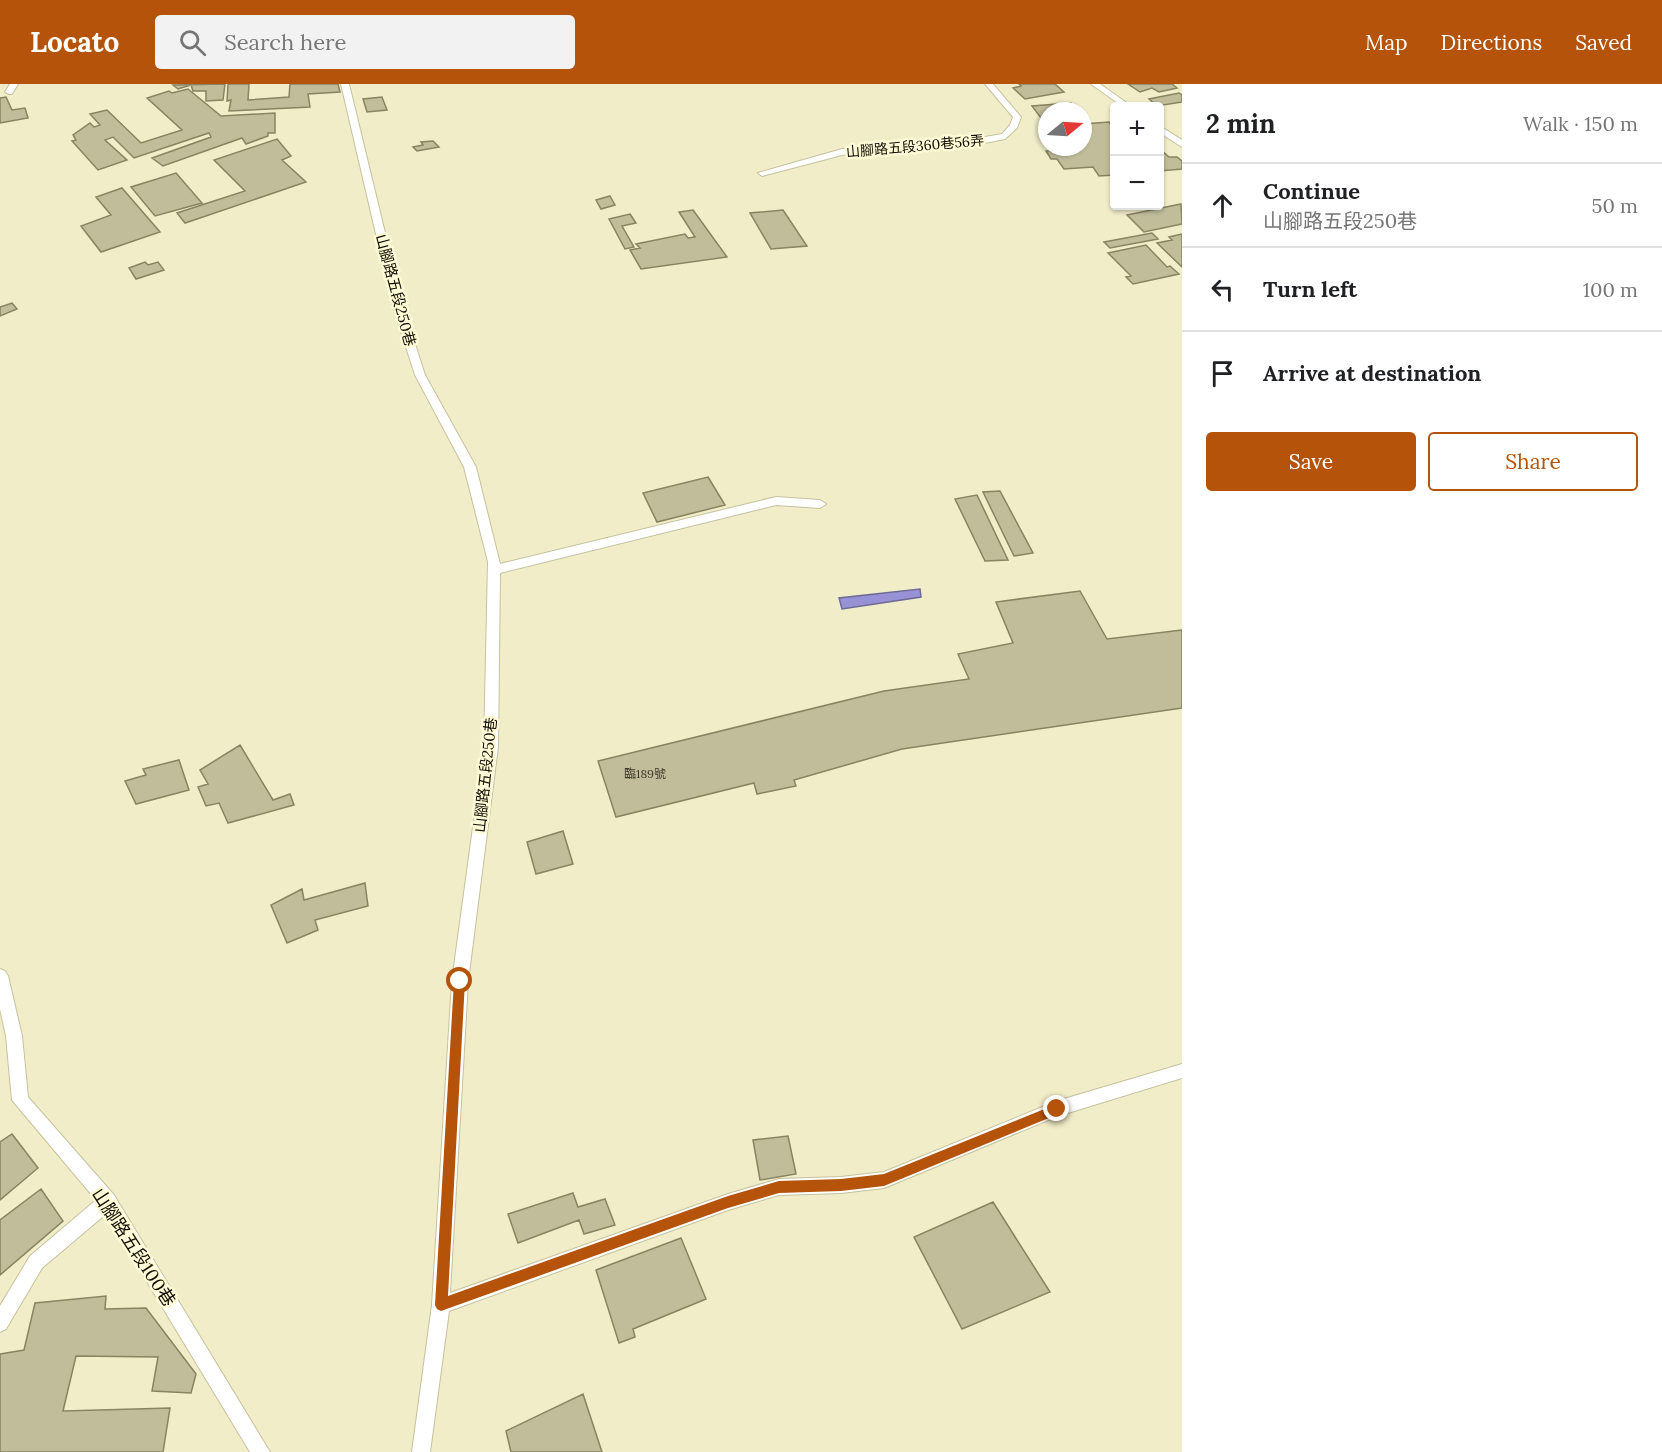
<!DOCTYPE html>
<html lang="en">
<head>
<meta charset="utf-8">
<style>
	:root { --surface:#fff; --page:#f2f2f2; --text:#202124; --muted:#757577; --line:#e0e0e0; --accent:#b45309 }
	body { margin:0; font-family:Lora,"Noto Sans TC",serif; background:var(--page); color:var(--text) }
	.controls { position:absolute; right:18px; top:18px; display:grid; overflow:hidden; border-radius:6px; box-shadow:0 2px 4px #0004 }
	.controls button { width:54px; height:54px; display:grid; place-items:center; padding:0; border:0; border-bottom:2px solid var(--line); background:var(--surface); color:var(--text); font:30px sans-serif }
	.compass { position:absolute; left:1038px; top:18px; width:54px; height:54px; border-radius:50%; background:var(--surface); box-shadow:0 2px 4px #0004; rotate:72deg }
	.stop { position:absolute; width:18px; height:18px; margin:-14px; border:4px solid #b45309; border-radius:50%; background:#fff }
	.stop.end { background:#b45309; border-color:#fff; box-shadow:0 2px 6px #0008 }
	.list { margin:0; padding:0; list-style:none }
	h2 { display:flex; justify-content:space-between; align-items:center; height:78px; margin:0; padding:0 24px; font-size:26px }
	h2 small { font-size:20px; font-weight:400; color:var(--muted) }
	.list li { display:grid; grid-template-columns:39px 1fr auto; gap:18px; align-items:center; box-sizing:border-box; height:84px; padding:0 24px; border-top:2px solid var(--line) }
	.list b { display:block; font-size:22px; white-space:nowrap }
	.list p { margin:0; font-size:20px; white-space:nowrap; color:var(--muted) }
	.list em { font-size:20px; font-style:normal; color:var(--muted) }
	.actions { display:flex; gap:12px; padding:18px 24px }
	.actions a { flex:1; padding:14px 0; border:2px solid var(--accent); border-radius:6px; text-align:center; font-size:21px; color:var(--accent) }
	.actions .main { background:var(--accent); color:#fff }
	.icon { flex:none; width:33px; height:33px; fill:none; stroke:currentColor; stroke-width:2; stroke-linecap:round; stroke-linejoin:round }
	.map { position:relative; flex:none; width:1182px; height:1368px; overflow:hidden }
	header { display:flex; align-items:center; gap:36px; box-sizing:border-box; height:84px; padding:0 30px; background:var(--accent); color:#fff }
	header strong { font-size:28px }
	nav { display:flex; gap:33px; margin-inline-start:auto; font-size:21px }
	.search { width:420px; height:54px; background:var(--page); display:flex; align-items:center; gap:15px; box-sizing:border-box; padding:0 21px; border-radius:6px; color:var(--muted); font-size:22px }
	main { display:flex }
	aside { flex:1; background:var(--surface) }
	.map>svg:first-child { display:block }
	.water { fill:#9792d6; stroke:#6e6a97; stroke-width:1.5 }
	.building { fill:#c1bd9a; stroke:#888462; stroke-width:1.5 }
	.lines { fill:none; stroke-linecap:round; stroke-linejoin:round }
	.lane-casing { stroke:#c6c29e; stroke-width:2 }
	.lane { fill:#fff; fill-rule:evenodd }
	.route { fill:#b45309 }
	.labels { text-anchor:middle; dominant-baseline:central; stroke-width:5; stroke-linejoin:round; paint-order:stroke }
	.number-label { font-size:12px; fill:#3c3a29 }
	.far-street-label { font-size:14px; fill:#100e03; stroke:#fffad5 }
	.street-label { font-size:15px; fill:#100e03; stroke:#fffad5 }
	.near-street-label { font-size:18px; fill:#100e03; stroke:#fffad5 }
</style>
</head>
<body>
<header>
<strong>Locato</strong>
<div class="search"><svg class="icon" aria-label="search" viewBox="0 0 24 24"><circle cx="10" cy="10" r="6"/><path d="M15 15l6 6"/></svg>Search here</div>
<nav><a>Map</a><a>Directions</a><a>Saved</a></nav>
</header>
<main>
<div class="map">
<svg width="1182" height="1368" viewBox="0 0 1182 1368">
	<rect width="100%" height="100%" fill="#f1edc8"/>
	<path class="water" d="M920,505L921,513L842,525L839,514Z"/>
	<path class="building" d="M225,0L223,16L206,17V7H193L191,1L178,5L173,1Z
		M228,0H249L248,16L289,13L290,0H338L340,8L308,10L310,23L229,27L231,16L227,17Z
		M1019,0H1055L1064,8L1025,15L1013,4L1021,2Z
		M1128,0H1172L1177,4L1159,8L1152,4L1140,8Z
		M188,5L221,32L275,29V49H268V52L246,60L242,54L163,82L152,74L211,53L209,49L134,74L113,53L105,56L127,76L98,86L72,57L76,56L73,51L90,39L94,43L100,41L90,30L107,26L141,59L182,46L147,14L169,7L172,9Z
		M1179,9L1182,11V18L1157,22L1149,15Z
		M6,13L12,26L25,24L28,34L0,39V14Z
		M382,13L387,26L367,28L363,15Z
		M1071,19L1077,27H1047V38H1044L1032,22Z
		M1109,38L1114,45V91L1099,92L1093,83L1064,85L1057,75H1051L1046,67L1083,63V40Z
		M277,55L291,72L282,76L306,98L185,139L177,129L245,107L214,76Z
		M433,57L439,63L417,67L413,63L423,61L421,58Z
		M1160,65L1169,73H1177L1182,77V85L1160,87Z
		M176,89L202,119L155,132L131,103Z
		M122,104L160,148L101,168L81,142L111,131L96,113Z
		M610,112L615,121L601,125L596,116Z
		M1181,120L1182,140L1144,148L1127,131Z
		M693,126L727,173L641,185L630,166L640,164L636,160L685,150L688,154L695,153L679,128Z
		M783,126L807,162L771,165L750,129Z
		M630,130L636,139L622,142L634,163L625,165L609,135Z
		M1152,149L1158,155L1110,164L1104,158Z
		M1182,150V183L1157,159L1172,156L1169,153Z
		M1146,161L1167,183L1170,182L1179,190L1133,200L1126,193L1131,192L1108,169Z
		M145,178L148,181L158,178L164,186L136,195L129,184Z
		M12,219L17,225L0,232V223Z
		M708,393L725,421L657,438L643,409Z
		M1000,407L1033,469L1014,472L983,408Z
		M977,411L1008,476L985,477L955,415Z
		M1080,507L1107,555L1182,546V624L902,665L794,696L796,702L757,710L754,699L616,733L598,677L884,607L969,595L958,570L1013,559L996,518Z
		M240,661L273,716L290,710L294,721L228,739L219,719L206,722L198,703L208,700L200,686Z
		M179,676L189,706L136,720L125,697L146,691L143,685Z
		M563,747L573,780L536,790L527,758Z
		M365,799L368,822L315,836L318,846L287,859L271,821L302,805L304,816Z
		M12,1050L38,1084L0,1116V1058Z
		M788,1052L796,1090L760,1096L753,1056Z
		M41,1105L63,1137L0,1191V1136Z
		M573,1109L578,1123L605,1115L615,1141L584,1150L579,1136L518,1159L508,1130Z
		M993,1118L1050,1208L962,1245L914,1153Z
		M681,1154L706,1215L633,1245L635,1253L619,1259L596,1186Z
		M106,1212L105,1225L146,1224L196,1290L191,1309L152,1307L158,1273L76,1272L63,1327L170,1324L163,1368H0V1270L24,1266L35,1219Z
		M583,1310L602,1368H511L506,1347Z"/>
	<g class="lines">
		<g class="lane-casing">
			<path id="lane" d="M10,0H18L12,10H9L5,8Z
				M341,0H349L403,223L425,291L476,383L500,480L776,413L820,416L826,420L820,424L776,421L500,489L498,663L468,897L450,1209L728,1110L779,1095L841,1093L884,1088L1057,1017L1182,980V994L1058,1032L884,1104L841,1109L779,1111L728,1126L449,1227L430,1368H412L432,1221L452,897L484,663L488,478L464,383L415,291L393,223Z
				M985,0H993L1021,33L1017,44L1005,55L985,59L887,65L842,71L762,92L758,89L842,65L887,59L985,53L1002,50L1010,41L1013,33Z
				M1091,0H1100L1131,22H1122Z
				M1160,42L1182,56V63L1160,49Z
				M0,885L5,887L8,892L22,952L28,1013L114,1111L270,1368H250L106,1130L42,1184L6,1245L0,1248V1222L30,1172L96,1116L12,1016L6,952L0,925Z"/>
		</g>
		<use href="#lane" class="lane"/>
	</g>
	<path class="route" d="M460,893L465,897L448,1212L728,1112L779,1097L841,1095L884,1090L1057,1020L1062,1025L1061,1029L884,1102L841,1107L779,1109L728,1124L441,1227L437,1225L435,1221L454,897Z"/>
	<g class="labels">
		<g class="number-label">
			<text x="645" y="689">臨189號</text>
		</g>
		<g class="far-street-label">
			<text transform="translate(915 62) rotate(-5)">山腳路五段360巷56弄</text>
		</g>
		<g class="street-label">
			<text transform="translate(396 206) rotate(75)">山腳路五段250巷</text>
			<text transform="translate(485 691) rotate(-84)">山腳路五段250巷</text>
		</g>
		<g class="near-street-label">
			<text transform="translate(134 1163) rotate(57)">山腳路五段100巷</text>
		</g>
	</g>
</svg>
<div class="controls">
<button>+</button>
<button>−</button>
</div>
<svg class="compass" viewBox="-18 -18 36 36"><path d="M0-13l5 13h-10z" fill="#e53935"/><path d="M0 13l5-13h-10z" fill="#757577"/></svg>
<div class="stop" style="left:460px;top:897px"></div>
<div class="stop end" style="left:1057px;top:1025px"></div>
</div>
<aside>
<h2>2 min<small>Walk · 150 m</small></h2>
<ul class="list">
<li><svg class="icon" aria-label="ahead" viewBox="0 0 24 24"><path d="M12 20V5M6 11l6-6 6 6"/></svg><div><b>Continue</b><p>山腳路五段250巷</p></div><em>50 m</em></li>
<li><svg class="icon" aria-label="left" viewBox="0 0 24 24"><path d="M17 20v-9H6M10 6l-5 5 5 5"/></svg><div><b>Turn left</b></div><em>100 m</em></li>
<li><svg class="icon" aria-label="arrive" viewBox="0 0 24 24"><path d="M6 21V4h12l-3 4 3 4H6"/></svg><div><b>Arrive at destination</b></div></li>
</ul>
<div class="actions"><a class="main">Save</a><a>Share</a></div>
</aside>
</main>
</body>
</html>
